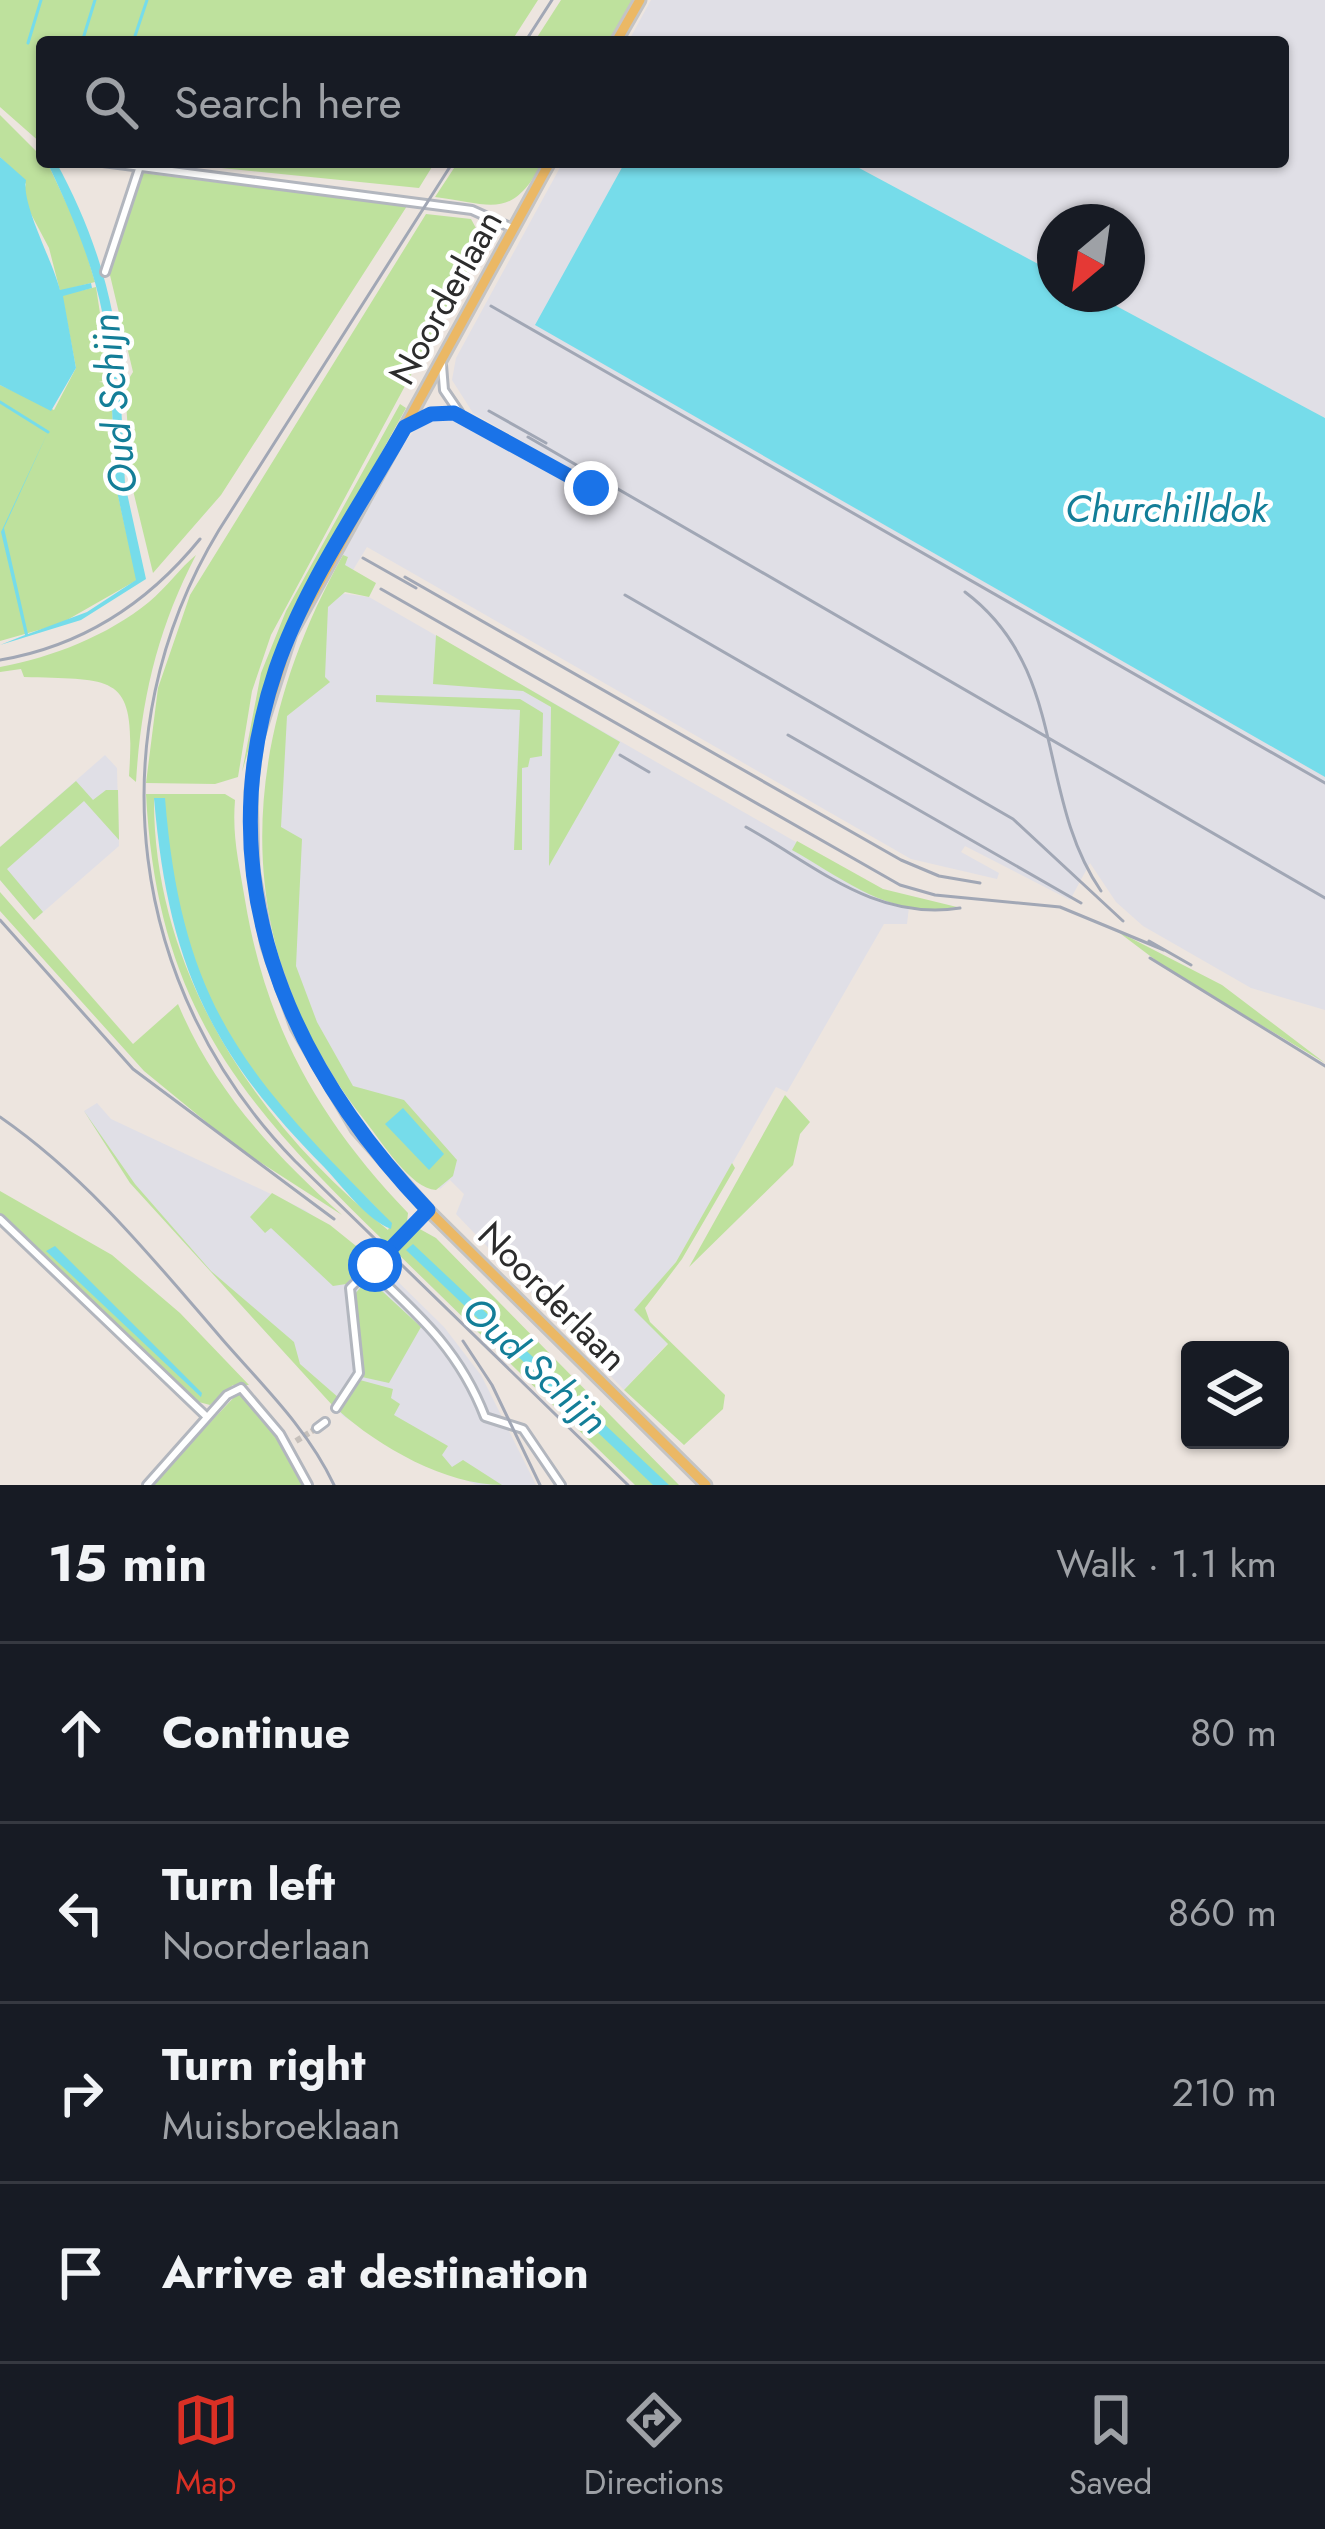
<!DOCTYPE html>
<html lang="en">
<head>
<meta charset="utf-8">
<style>
	:root { --surface:#171b24; --page:#242831; --text:#f1f3f6; --muted:#9ea1a6; --line:#363941; --accent:#d93025 }
	body { margin:0; font-family:Jost,sans-serif; background:var(--page); color:var(--text) }
	.controls { position:absolute; right:36px; bottom:36px; display:grid; overflow:hidden; border-radius:12px; box-shadow:0 3px 9px #0004 }
	.controls button { width:108px; height:108px; display:grid; place-items:center; padding:0; border:0; border-bottom:3px solid var(--line); background:var(--surface); color:var(--text); font:60px sans-serif }
	.compass { position:absolute; left:1037px; top:204px; width:108px; height:108px; border-radius:50%; background:var(--surface); box-shadow:0 3px 9px #0004; rotate:209deg }
	.stop { position:absolute; width:36px; height:36px; margin:-27px; border:9px solid #1a73e8; border-radius:50%; background:#fff }
	.stop.end { background:#1a73e8; border-color:#fff; box-shadow:0 3px 12px #0008 }
	.list { margin:0; padding:0; list-style:none }
	h2 { display:flex; justify-content:space-between; align-items:center; height:156px; margin:0; padding:0 48px; font-size:51px }
	h2 small { font-size:39px; font-weight:400; color:var(--muted) }
	.list li { display:grid; grid-template-columns:78px 1fr auto; gap:36px; align-items:center; box-sizing:border-box; height:180px; padding:0 48px; border-top:3px solid var(--line) }
	.list b { display:block; font-size:45px; white-space:nowrap }
	.list p { margin:0; font-size:39px; white-space:nowrap; color:var(--muted) }
	.list em { font-size:39px; font-style:normal; color:var(--muted) }
	.icon { flex:none; width:66px; height:66px; fill:none; stroke:currentColor; stroke-width:2; stroke-linecap:round; stroke-linejoin:round }
	.map { position:relative; flex:none; width:1325px; height:1485px; overflow:hidden }
	.search { position:absolute; background:var(--surface); box-shadow:0 3px 9px #0004; left:36px; right:36px; top:36px; height:132px; display:flex; align-items:center; gap:30px; box-sizing:border-box; padding:0 42px; border-radius:12px; color:var(--muted); font-size:45px }
	.sheet { height:876px; background:var(--surface) }
	nav { display:flex; justify-content:space-around; align-items:center; box-sizing:border-box; height:168px; border-top:3px solid var(--line); background:var(--surface); font-size:33px; color:var(--muted) }
	nav a { display:grid; justify-items:center; gap:6px }
	nav .on { color:var(--accent) }
	.map>svg:first-child { display:block }
	.industrial { fill:#e0dfe6 }
	.green { fill:#bee19d; fill-rule:evenodd }
	.water { fill:#76dcea }
	.lines { fill:none; stroke-linecap:round; stroke-linejoin:round }
	.stream { stroke:#76dcea; stroke-width:3 }
	.street-tunnel { stroke:#c6c0bb; stroke-width:6; stroke-dasharray:6 3; stroke-linecap:butt }
	.street-casing { stroke:#b2b6be; stroke-width:12 }
	.primary-casing { stroke:#c4c4c4; stroke-width:15 }
	.street { stroke:#fff; stroke-width:6 }
	.primary { stroke:#ebb865; stroke-width:9 }
	.rail { stroke:#a1a7b5; stroke-width:3 }
	.route { stroke:#1a73e8; stroke-width:15 }
	.labels { text-anchor:middle; dominant-baseline:central; stroke-width:9; stroke-linejoin:round; paint-order:stroke }
	.street-label { font-size:36px; fill:#2c2c2c; stroke:#fff }
	.water-label { font-size:39px; font-style:italic; fill:#137e98; stroke:#fff }
</style>
</head>
<body>
<div class="map">
<svg width="1325" height="1485" viewBox="0 0 1325 1485">
	<rect width="100%" height="100%" fill="#ede5df"/>
	<path class="industrial" d="M651,0H1325V418L1094,294H1127V222H1055V273L848,162H1283V42H628Z
		M563,162H625L536,325L1325,777V1010L1251,988L1143,926L1116,902L1090,863L1070,900L965,846L961,852L999,873L997,879L911,859L367,547L353,570L344,565L348,558L343,555L405,442L418,427L441,417L467,423L606,503L611,492L473,413L452,380L456,358Z
		M331,592L369,597L909,907L907,924H884L787,1092L776,1087L676,1262L635,1310L668,1343L624,1390L456,1214L464,1194L450,1180L440,1189L351,1090L308,1013L278,923L280,723Z
		M105,755L117,768L119,846L34,920L0,880V847Z
		M97,1103L111,1119L305,1210L381,1265L444,1327L481,1375L536,1485H477L401,1453L343,1416L130,1183L84,1111Z"/>
	<path class="green" d="M0,0H538L511,42H42V144L0,107Z
		M561,0H632L609,42H534Z
		M0,115L47,162L80,232L95,282L60,291L49,248L22,197L26,184L0,157Z
		M162,162H435L419,188Z
		M458,162H543C511,221 492,204 435,197Z
		M143,173L407,206L221,495L153,573L131,482L125,385L133,372L109,271Z
		M426,214L471,219L483,241L271,635L252,691L238,777L215,784L146,783L158,688L190,595Z
		M96,287L110,379L99,382L111,383L115,482L137,580L60,624L0,641V385L54,410L76,368L62,295Z
		M400,404L406,408L282,634L242,772L261,673L286,611Z
		M196,555C158,628 141,699 136,782L129,776C136,673 117,680 24,677L21,669L0,672V667C53,657 107,636 149,602C166,588 180,568 196,555Z
		M343,555L348,557L345,565L376,583L369,597L345,592L328,607L325,677L330,682L287,716L281,827L302,839L296,966L317,1022L353,1086L404,1100L457,1160L453,1176L436,1190C411,1189 381,1141 366,1122C225,946 238,743 343,555Z
		M436,635L620,742L549,866L551,707L523,691L433,684Z
		M376,695L520,699L543,713L542,756L530,758L528,767L522,768V850H514L520,710L376,702Z
		M76,781L93,800L106,790H118L119,840L84,801L7,869L43,912L34,920L0,880V847Z
		M146,794H225L235,800C232,837 239,863 245,900C266,1027 319,1120 408,1213L407,1222L386,1243C240,1101 157,1006 146,794ZM154,798C171,854 177,913 197,968C234,1073 316,1145 391,1223L388,1230C256,1124 153,971 154,798Z
		M797,841L883,889L957,907C891,919 847,881 792,850Z
		M0,892L133,1044L178,1004C213,1088 274,1155 342,1215L238,1148L144,1071L0,911Z
		M1117,931L1222,985L1325,1063L1170,971Z
		M785,1095L810,1122L800,1134L793,1165L689,1267Z
		M84,1111L135,1184L211,1271L294,1342L300,1364L339,1398L333,1406L130,1183Z
		M732,1163L735,1168L682,1259L645,1308L650,1322L725,1395L723,1409L684,1445L624,1390L668,1344L634,1310L676,1262Z
		M0,1191L112,1255L180,1313L249,1385H233L210,1405L195,1401L0,1214Z
		M272,1193L330,1225L371,1258L346,1284L333,1286L271,1228L265,1233L250,1217Z
		M418,1228L436,1238L679,1485H635L395,1251Z
		M368,1278L421,1327L389,1383L362,1377L355,1294Z
		M360,1380L393,1389L391,1398L400,1404L394,1415L448,1446L442,1455L452,1467L463,1460L502,1485C446,1485 379,1447 338,1410Z
		M239,1392C269,1407 290,1456 305,1485H151Z"/>
	<path class="water" d="M0,157L26,180C21,204 52,259 60,290L91,283L92,288L63,296L76,368L51,411L0,385Z
		M47,162H56C92,227 118,304 120,379H110C108,300 81,233 47,162Z
		M625,162H848L1055,273V294H1094L1325,418V777L535,325Z
		M120,382L125,484L146,579L81,620L0,645L25,635L1,532L48,432L4,528L28,634L87,612L136,580L115,482L111,383Z
		M154,798H165C182,1011 249,1078 392,1223L391,1229C367,1220 342,1186 324,1167C208,1050 168,962 154,798Z
		M403,1108L444,1154L429,1170L385,1124Z
		M413,1244L669,1485H653L406,1250Z
		M55,1246L202,1393L201,1397L46,1251Z"/>
	<g class="lines">
		<path class="stream" d="M82,42L95,0
			M133,42L147,0
			M28,43L41,0
			M0,402L48,432"/>
		<path class="street-tunnel" d="M296,1441L317,1428"/>
		<g class="street-casing">
			<path id="street" d="M103,162L472,210L512,228
				M105,272L140,166
				M442,365L444,390L459,412
				M408,425L431,414L454,413L591,488
				M0,1219L207,1417
				M370,1269C421,1317 460,1352 485,1417L523,1429L561,1485
				M336,1408L359,1373L350,1288L428,1210
				M317,1428L325,1422
				M147,1485L227,1395L241,1388L280,1434L308,1485"/>
		</g>
		<g class="primary-casing">
			<path id="primary" d="M616,42L640,0
				M550,162L291,634L257,740L251,791L253,869L267,946L296,1027L356,1129L428,1210L706,1485"/>
		</g>
		<use href="#street" class="street"/>
		<use href="#primary" class="primary"/>
		<path class="rail" d="M525,42L552,0
			M453,162L219,530C95,735 128,990 295,1161L628,1485
			M491,306L1325,783
			M489,411L546,443
			M528,437L1325,898
			M363,558L416,588
			M405,577L901,860L939,876L980,883
			M381,589L900,885L935,895L1060,907L1164,950
			M965,592C1069,670 1035,795 1101,891
			M625,595L1013,819L1123,921
			M0,660C83,646 148,603 200,539
			M788,735L1081,903
			M620,755L649,772
			M746,827C818,867 875,921 960,908
			M0,920L133,1069L334,1219
			M1149,941L1191,965
			M1150,958L1325,1066
			M0,1117C88,1178 153,1259 222,1339C262,1385 308,1429 334,1485
			M463,1341L492,1385L540,1485"/>
	</g>
	<g class="lines">
		<path class="route" d="M375,1265L428,1210C284,1060 207,875 276,669C305,584 361,505 405,427L431,414L454,413L591,488"/>
	</g>
	<g class="labels">
		<g class="street-label">
			<text transform="translate(445 297) rotate(-61)">Noorderlaan</text>
			<text transform="translate(553 1296) rotate(45)">Noorderlaan</text>
		</g>
		<g class="water-label">
			<text transform="translate(114 404) rotate(-96)">Oud Schijn</text>
			<text x="1166" y="508">Churchilldok</text>
			<text transform="translate(535 1365) rotate(43)">Oud Schijn</text>
		</g>
	</g>
</svg>
<div class="controls">
<button><svg class="icon" aria-label="layers" viewBox="0 0 24 24"><path d="M12 4l9 5-9 5-9-5zM3 14l9 5 9-5"/></svg></button>
</div>
<svg class="compass" viewBox="-18 -18 36 36"><path d="M0-13l5 13h-10z" fill="#e53935"/><path d="M0 13l5-13h-10z" fill="#9ea1a6"/></svg>
<div class="stop" style="left:375px;top:1265px"></div>
<div class="stop end" style="left:591px;top:488px"></div>
<div class="search"><svg class="icon" aria-label="search" viewBox="0 0 24 24"><circle cx="10" cy="10" r="6"/><path d="M15 15l6 6"/></svg>Search here</div>
</div>
<section class="sheet">
<h2>15 min<small>Walk · 1.1 km</small></h2>
<ul class="list">
<li><svg class="icon" aria-label="ahead" viewBox="0 0 24 24"><path d="M12 20V5M6 11l6-6 6 6"/></svg><div><b>Continue</b></div><em>80 m</em></li>
<li><svg class="icon" aria-label="left" viewBox="0 0 24 24"><path d="M17 20v-9H6M10 6l-5 5 5 5"/></svg><div><b>Turn left</b><p>Noorderlaan</p></div><em>860 m</em></li>
<li><svg class="icon" aria-label="right" viewBox="0 0 24 24"><path d="M7 20v-9h11M14 6l5 5-5 5"/></svg><div><b>Turn right</b><p>Muisbroeklaan</p></div><em>210 m</em></li>
<li><svg class="icon" aria-label="arrive" viewBox="0 0 24 24"><path d="M6 21V4h12l-3 4 3 4H6"/></svg><div><b>Arrive at destination</b></div></li>
</ul>
</section>
<nav>
<a class="on"><svg class="icon" aria-label="map" viewBox="0 0 24 24"><path d="M3 6l6-2 6 2 6-2v14l-6 2-6-2-6 2zM9 4v14M15 6v14"/></svg>Map</a>
<a><svg class="icon" aria-label="directions" viewBox="0 0 24 24"><path d="M12 3l9 9-9 9-9-9zM9 14v-3h6M13 9l2 2-2 2"/></svg>Directions</a>
<a><svg class="icon" aria-label="saved" viewBox="0 0 24 24"><path d="M7 4h10v16l-5-4-5 4z"/></svg>Saved</a>
</nav>
</body>
</html>
